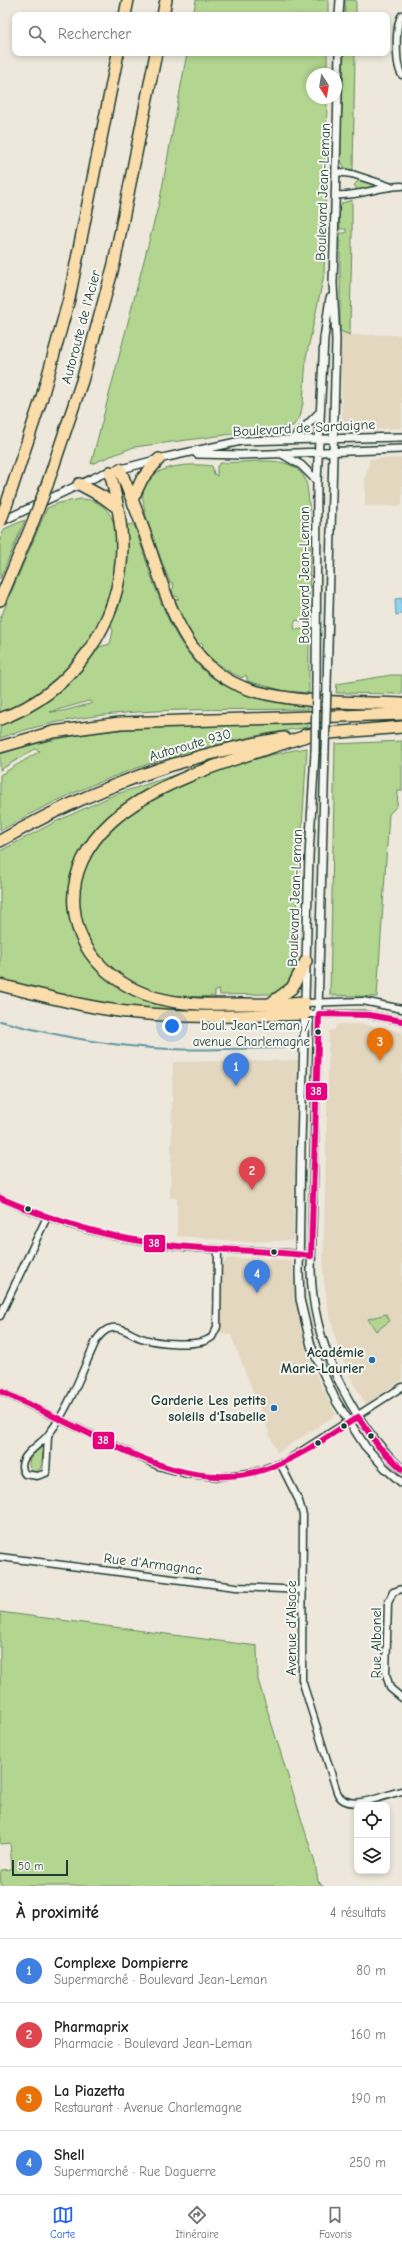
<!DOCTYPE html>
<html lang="fr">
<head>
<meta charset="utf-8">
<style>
	:root { --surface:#fff; --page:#f2f2f2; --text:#222; --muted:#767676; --line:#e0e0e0; --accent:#2563eb }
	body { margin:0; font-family:"Comic Neue",sans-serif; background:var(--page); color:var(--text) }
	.controls { position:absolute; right:12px; bottom:12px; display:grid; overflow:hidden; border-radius:8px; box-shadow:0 2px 6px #0003 }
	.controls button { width:36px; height:36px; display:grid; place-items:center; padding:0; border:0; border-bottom:1px solid var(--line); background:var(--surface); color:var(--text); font:20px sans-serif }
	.compass { position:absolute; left:306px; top:68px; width:36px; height:36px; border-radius:50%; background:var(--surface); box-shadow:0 2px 6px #0003; rotate:168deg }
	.scale { position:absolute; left:12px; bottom:10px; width:56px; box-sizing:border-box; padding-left:4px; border:2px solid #1f3d34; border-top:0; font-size:11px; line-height:14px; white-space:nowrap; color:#1f3d34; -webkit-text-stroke:3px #f6f6f2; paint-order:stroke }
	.you { position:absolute; left:172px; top:1026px; width:14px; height:14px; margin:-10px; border:3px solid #fff; border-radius:50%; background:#1a73e8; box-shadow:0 0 0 6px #1a73e833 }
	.badge { display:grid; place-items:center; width:26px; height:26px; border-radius:50%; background:var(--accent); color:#fff; font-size:13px; font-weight:700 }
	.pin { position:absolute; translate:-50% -33px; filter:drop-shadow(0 1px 2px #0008) }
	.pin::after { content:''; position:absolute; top:21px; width:14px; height:12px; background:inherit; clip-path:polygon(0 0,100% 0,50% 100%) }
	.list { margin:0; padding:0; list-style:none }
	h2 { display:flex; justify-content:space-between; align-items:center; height:52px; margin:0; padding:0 16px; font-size:17px }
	h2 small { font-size:13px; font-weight:400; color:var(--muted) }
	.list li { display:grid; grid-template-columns:26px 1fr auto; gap:12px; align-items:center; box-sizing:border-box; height:64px; padding:0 16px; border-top:1px solid var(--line) }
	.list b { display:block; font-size:15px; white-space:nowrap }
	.list p { margin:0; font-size:13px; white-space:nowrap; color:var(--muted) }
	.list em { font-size:13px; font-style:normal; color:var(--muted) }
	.icon { flex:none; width:22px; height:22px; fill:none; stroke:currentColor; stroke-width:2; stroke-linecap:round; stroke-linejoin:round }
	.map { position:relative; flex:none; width:402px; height:1886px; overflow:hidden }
	.search { position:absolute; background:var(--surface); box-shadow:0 2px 6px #0003; left:12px; right:12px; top:12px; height:44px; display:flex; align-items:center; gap:10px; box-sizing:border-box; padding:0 14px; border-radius:8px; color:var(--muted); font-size:15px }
	.sheet { height:308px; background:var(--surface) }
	nav { display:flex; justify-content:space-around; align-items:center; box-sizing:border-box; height:56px; border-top:1px solid var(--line); background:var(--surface); font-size:11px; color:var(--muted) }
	nav a { display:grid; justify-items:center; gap:2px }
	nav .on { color:var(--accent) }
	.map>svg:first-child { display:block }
	.built { fill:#e3d7c0 }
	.green { fill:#b2d58f; stroke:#688962; fill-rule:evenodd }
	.water { fill:#90d2f2; stroke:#6396a6 }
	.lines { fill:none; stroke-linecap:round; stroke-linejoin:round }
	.stream { stroke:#6396a6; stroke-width:2 }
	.minor-casing { stroke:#1f3d34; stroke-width:9 }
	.tertiary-casing { stroke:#1f3d34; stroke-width:10 }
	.motorway-casing { stroke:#1f3d34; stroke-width:14 }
	.minor { stroke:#f6f6f2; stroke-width:6 }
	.tertiary { stroke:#f6f6f2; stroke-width:7 }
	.motorway { stroke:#faddab; stroke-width:11 }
	.tertiary-bridge-casing { stroke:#1f3d34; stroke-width:10; stroke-linecap:butt }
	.motorway-bridge-casing { stroke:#1f3d34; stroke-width:14; stroke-linecap:butt }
	.tertiary-bridge { stroke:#f6f6f2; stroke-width:7 }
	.motorway-bridge { stroke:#faddab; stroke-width:11 }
	.bus-1-casing { stroke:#f6f6f2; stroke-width:9 }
	.bus-1 { stroke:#e5007d; stroke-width:6 }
	.bus-dot { fill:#1f3d34; stroke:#f6f6f2; stroke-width:1.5 }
	.poi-dot { fill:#1f6fb2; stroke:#f6f6f2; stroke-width:1.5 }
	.labels { text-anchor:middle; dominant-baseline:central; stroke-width:4; stroke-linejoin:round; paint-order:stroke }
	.bus-label { font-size:13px; fill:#1f3d34; stroke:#f6f6f2; text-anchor:end }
	.street-label { font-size:14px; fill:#1f3d34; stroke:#f6f6f2 }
	.poi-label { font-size:14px; font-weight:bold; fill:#1f3d34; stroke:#f6f6f2; text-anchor:end }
	.line-badge { stroke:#f6f6f2; stroke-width:1.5 }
	.badge-label { font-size:11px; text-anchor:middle; font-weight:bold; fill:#fff }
</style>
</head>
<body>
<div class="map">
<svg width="402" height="1886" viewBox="0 0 402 1886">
	<rect width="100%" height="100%" fill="#ede8db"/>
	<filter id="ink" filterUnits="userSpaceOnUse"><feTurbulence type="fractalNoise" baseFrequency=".025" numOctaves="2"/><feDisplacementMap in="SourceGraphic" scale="8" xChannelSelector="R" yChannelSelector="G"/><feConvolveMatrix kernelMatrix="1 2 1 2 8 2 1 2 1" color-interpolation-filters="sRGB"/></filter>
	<g filter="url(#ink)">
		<path class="built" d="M340,331L350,335H402V428L353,431L344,425L342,418Z
			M402,458V506H365V479L370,459Z
			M338,1024H363L402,1032V1380L366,1404L352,1381L338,1348L327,1304L323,1272L329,1031L334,1030Z
			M298,1060L293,1240L248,1242L177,1236V1199L170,1197L173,1062Z
			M233,1258L288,1260L292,1263L296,1305L305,1345L314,1371L336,1415L277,1453L231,1335L220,1332L222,1266L227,1259Z"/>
		<path class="green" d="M196,0H328V15H193Z
			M345,0H356V15H345Z
			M187,53H327V74H312V98H327L324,275L306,358L303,403L300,417L293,426L134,447L91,464L160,199Z
			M344,53H355L353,170L345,168L340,159Z
			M359,180L375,185V187L358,191L354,185Z
			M352,200C353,245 350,290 350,335L340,331V233H346V229H340L339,211L342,203Z
			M260,461C276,461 294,461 304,477C314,492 309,599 308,623L296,620L294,624L295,630L309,628V693L285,691L247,681V676H244L242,678C227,671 212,661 201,648L203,646L202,643L199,645L183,620L175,600L179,599L177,596L174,597L172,589L174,587L172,582L170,583C163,563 139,508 143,490C149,464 193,463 212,466L214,474L217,476V466L221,463Z
			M81,499C148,501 105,625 81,655C59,681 32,700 0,713V619L47,508L59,503Z
			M25,520L0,579V540L4,529Z
			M134,524C152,576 173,667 231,687C256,695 283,698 309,704V709C206,711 98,703 0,738V724L27,713L56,695L81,671L99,647L110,644L113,631L111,625L118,610L126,574L127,525ZM89,701L93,703L63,711L50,712Z
			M391,675H402V694L336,693L337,684Z
			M308,723V727C199,743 95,775 0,831V775L40,751L35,749L0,770V754C99,721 205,726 308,723Z
			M402,741V791H398L397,806L389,814L377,997L332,995L330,994L335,744Z
			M307,748L293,975L283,989L271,994L220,995L219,990L215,991V996C155,1001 95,980 81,916C76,895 80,871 92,852C126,795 244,757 307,748Z
			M205,765L91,837C53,888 66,963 127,991C135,995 145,995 154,996C177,1000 200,1004 223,1008V1012H173L100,1004L0,981V851L55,822L114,795Z
			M386,1314L390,1321L376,1331L368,1319Z
			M42,1447L44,1449L41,1468L34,1472L31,1470C25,1460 34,1453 42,1447Z
			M0,1612L257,1646L258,1680L315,1863L318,1881L323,1886H1L0,1870L12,1869L10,1843L0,1844Z"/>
		<path class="water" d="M402,598V614L396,615L395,599Z"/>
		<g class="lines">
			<path class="stream" d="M0,1021C56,1036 112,1047 171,1049C208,1051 246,1048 284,1048"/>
			<g class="minor-casing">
				<path id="minor" d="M402,15C395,24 395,66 402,75
					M336,172L352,174L389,186
					M336,195C359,197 379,186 402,186
					M305,1003L363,1001L402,1009
					M305,1014H364L402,1021
					M0,1198C58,1224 121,1242 184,1247C226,1251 269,1249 311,1256
					M0,1316L47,1217
					M0,1391L158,1466L187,1474L219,1477L255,1472L286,1461L402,1387
					M48,1436L46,1473L37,1476L25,1474C13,1458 41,1445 48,1435C70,1408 82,1370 97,1339C101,1334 105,1329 112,1328C121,1326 132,1335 141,1338C156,1343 199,1348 212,1337L217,1327L218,1250
					M280,1463L299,1501L303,1515L302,1680L337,1792C346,1815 385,1794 402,1791
					M0,1557L236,1587L303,1590
					M402,1589L393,1592L388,1603L386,1674L390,1688L402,1698"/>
			</g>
			<g class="tertiary-casing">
				<path id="tertiary" d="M339,15L340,0
					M293,439L320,412
					M280,453L301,465L317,481
					M197,454L241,455L402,449
					M0,522L102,474L167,457L241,441L402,437
					M327,685L336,340L333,284L339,53
					M316,686L317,481L324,338L330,298
					M325,751L311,1269C312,1342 350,1420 402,1469
					M315,752L309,856L301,1143L299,1273L300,1299L311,1346L336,1401L365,1446L385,1468L402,1483"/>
			</g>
			<g class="motorway-casing">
				<path id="motorway" d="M125,15L128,0
					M163,15L166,0
					M120,469C129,493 139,515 147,540C168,600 184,671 254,691C302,704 353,702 402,704
					M79,484L103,497L118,508
					M47,485L82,381L114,264L156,53
					M133,498L142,479L159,459
					M7,503L42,397L69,299L118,53
					M0,600L31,527
					M0,719C72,693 121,624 122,547C122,522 116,496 110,472
					M305,735L402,727
					M0,747L53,732L120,723L402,714
					M0,841C88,790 183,755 284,738
					M0,985C45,996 91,1009 137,1013C193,1019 249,1015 305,1014
					M305,1003C284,1005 263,1004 242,1004C223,1004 204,1005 185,1003C131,998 79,965 74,907C71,874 87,844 111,822C162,776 248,756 312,734
					M270,1004L292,988L306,961"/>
			</g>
			<use href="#minor" class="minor"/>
			<use href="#tertiary" class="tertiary"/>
			<use href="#motorway" class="motorway"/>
			<g class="tertiary-bridge-casing">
				<path id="tertiary-bridge" d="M325,751L327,685
					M315,752L316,686"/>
			</g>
			<g class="motorway-bridge-casing">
				<path id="motorway-bridge" d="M0,522L7,503
					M31,527L47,485"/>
			</g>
			<use href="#tertiary-bridge" class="tertiary-bridge"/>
			<use href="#motorway-bridge" class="motorway-bridge"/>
			<g class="bus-1-casing">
				<path id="bus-1" d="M0,1198C51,1220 104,1237 160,1244C210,1251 261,1249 311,1256L319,1014L369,1015L402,1021
					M0,1391C30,1405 60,1419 90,1434C146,1461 200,1489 263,1470C298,1459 328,1436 358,1417L379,1447L402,1469"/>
			</g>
			<use href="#bus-1" class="bus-1"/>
		</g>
	</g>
	<g class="bus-dot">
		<circle cx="318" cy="1032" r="3.5"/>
		<circle cx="28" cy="1209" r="3.5"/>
		<circle cx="274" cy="1252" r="3.5"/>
		<circle cx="344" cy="1426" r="3.5"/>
		<circle cx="371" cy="1436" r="3.5"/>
		<circle cx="318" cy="1443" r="3.5"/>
	</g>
	<g class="poi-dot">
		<circle cx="372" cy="1360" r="4"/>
		<circle cx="274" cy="1408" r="4"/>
	</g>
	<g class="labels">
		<g class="bus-label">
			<text x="310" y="1025">boul. Jean-Leman /<tspan x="310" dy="16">avenue Charlemagne</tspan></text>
		</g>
		<g class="street-label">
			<text transform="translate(323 192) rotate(-88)">Boulevard Jean-Leman</text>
			<text transform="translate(81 327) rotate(-75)">Autoroute de l'Acier</text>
			<text transform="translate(304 428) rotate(-3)">Boulevard de Sardaigne</text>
			<text transform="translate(304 575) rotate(-90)">Boulevard Jean-Leman</text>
			<text transform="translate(190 745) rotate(-16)">Autoroute 930</text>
			<text transform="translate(295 898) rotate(-88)">Boulevard Jean-Leman</text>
			<text transform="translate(153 1564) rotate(7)">Rue d'Armagnac</text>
			<text transform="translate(291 1628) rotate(-90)">Avenue d'Alsace</text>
			<text transform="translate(376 1643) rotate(-90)">Rue Albanel</text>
		</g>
		<g class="poi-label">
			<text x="364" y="1352">Académie<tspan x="364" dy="16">Marie-Laurier</tspan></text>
			<text x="266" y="1400">Garderie Les petits<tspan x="266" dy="16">soleils d'Isabelle</tspan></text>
		</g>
	</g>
	<g class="line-badge">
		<rect x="305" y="1082" width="23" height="19" rx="4" fill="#e5007d"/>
		<rect x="143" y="1234" width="23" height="19" rx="4" fill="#e5007d"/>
		<rect x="92" y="1431" width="23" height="19" rx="4" fill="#e5007d"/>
	</g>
	<g class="badge-label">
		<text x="316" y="1095">38</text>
		<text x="154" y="1247">38</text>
		<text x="103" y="1444">38</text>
	</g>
</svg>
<div class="controls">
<button><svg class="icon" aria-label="locate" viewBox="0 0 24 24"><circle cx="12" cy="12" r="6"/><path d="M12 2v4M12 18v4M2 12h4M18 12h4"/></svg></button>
<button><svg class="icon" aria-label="layers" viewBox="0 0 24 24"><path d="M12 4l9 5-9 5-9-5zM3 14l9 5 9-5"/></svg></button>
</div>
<svg class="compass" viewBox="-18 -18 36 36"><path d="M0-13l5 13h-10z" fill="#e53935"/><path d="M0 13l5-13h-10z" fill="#767676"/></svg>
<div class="scale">50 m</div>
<div class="you"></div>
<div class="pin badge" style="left:236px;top:1086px;background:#3f7fe0">1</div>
<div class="pin badge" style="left:252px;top:1190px;background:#e0444e">2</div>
<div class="pin badge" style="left:380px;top:1061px;background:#e8710a">3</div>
<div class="pin badge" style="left:257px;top:1293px;background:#3f7fe0">4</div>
<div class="search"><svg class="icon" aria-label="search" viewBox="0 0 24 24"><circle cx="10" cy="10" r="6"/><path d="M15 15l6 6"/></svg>Rechercher</div>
</div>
<section class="sheet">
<h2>À proximité<small>4 résultats</small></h2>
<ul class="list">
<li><span class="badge" style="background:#3f7fe0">1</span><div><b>Complexe Dompierre</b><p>Supermarché · Boulevard Jean-Leman</p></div><em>80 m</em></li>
<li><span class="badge" style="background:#e0444e">2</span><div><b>Pharmaprix</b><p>Pharmacie · Boulevard Jean-Leman</p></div><em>160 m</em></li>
<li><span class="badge" style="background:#e8710a">3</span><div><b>La Piazetta</b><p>Restaurant · Avenue Charlemagne</p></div><em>190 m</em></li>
<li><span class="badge" style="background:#3f7fe0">4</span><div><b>Shell</b><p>Supermarché · Rue Daguerre</p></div><em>250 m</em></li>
</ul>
</section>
<nav>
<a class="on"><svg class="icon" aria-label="map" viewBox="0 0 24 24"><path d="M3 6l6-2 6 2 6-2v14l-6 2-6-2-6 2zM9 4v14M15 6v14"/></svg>Carte</a>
<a><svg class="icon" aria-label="directions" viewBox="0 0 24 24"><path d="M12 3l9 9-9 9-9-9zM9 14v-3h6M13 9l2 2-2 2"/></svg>Itinéraire</a>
<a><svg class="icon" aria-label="saved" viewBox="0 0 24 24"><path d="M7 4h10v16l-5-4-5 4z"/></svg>Favoris</a>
</nav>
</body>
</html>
